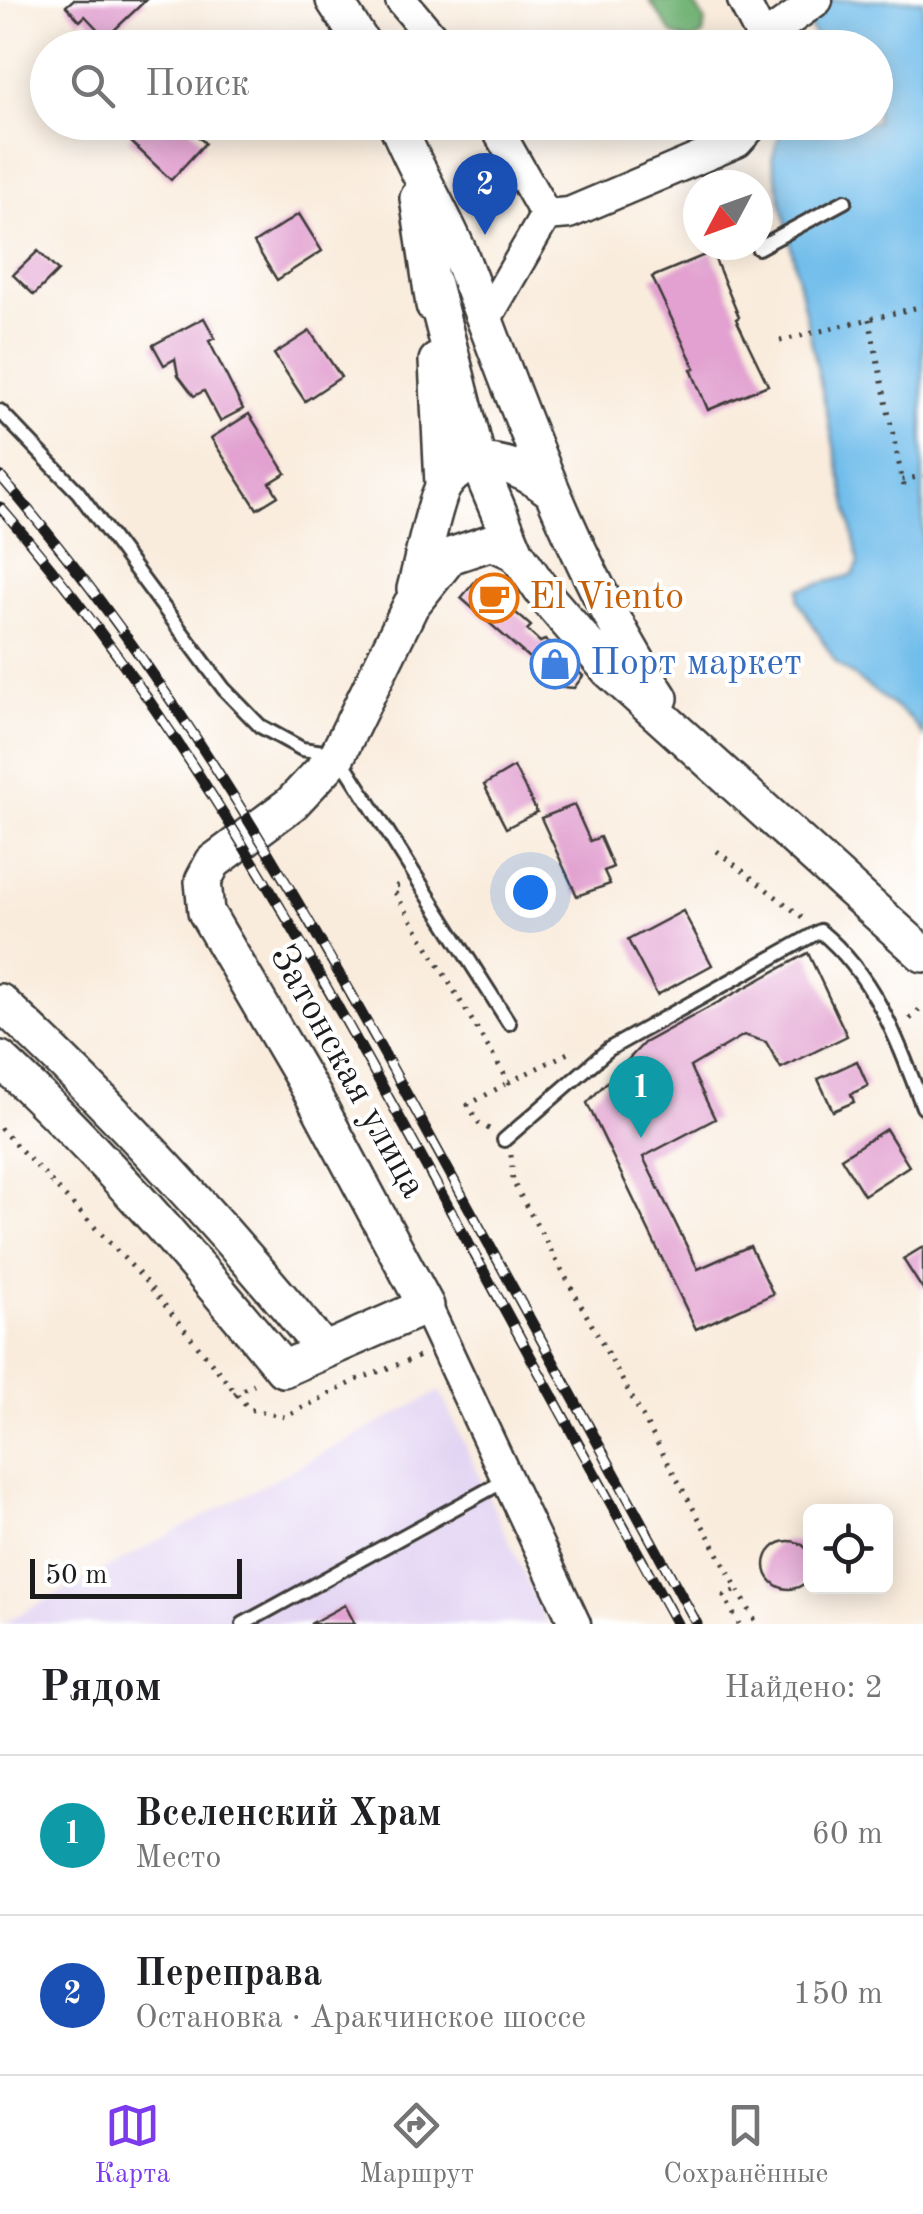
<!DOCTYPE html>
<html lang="ru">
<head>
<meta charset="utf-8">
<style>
	:root { --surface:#fff; --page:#f6f6f6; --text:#202124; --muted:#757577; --line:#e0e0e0; --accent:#7c3aed }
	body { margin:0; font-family:"Old Standard TT",serif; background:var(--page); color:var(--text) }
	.controls { position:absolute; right:30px; bottom:30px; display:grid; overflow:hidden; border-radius:15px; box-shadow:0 5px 25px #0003 }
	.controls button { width:90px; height:90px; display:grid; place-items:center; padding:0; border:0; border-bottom:2px solid var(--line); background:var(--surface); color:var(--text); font:50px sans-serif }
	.compass { position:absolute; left:683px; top:170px; width:90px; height:90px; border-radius:50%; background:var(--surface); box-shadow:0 5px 25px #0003; rotate:229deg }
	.scale { position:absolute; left:30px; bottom:25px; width:212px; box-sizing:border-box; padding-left:10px; border:5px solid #1c1c1c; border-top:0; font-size:28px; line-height:35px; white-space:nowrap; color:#1c1c1c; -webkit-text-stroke:8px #fff; paint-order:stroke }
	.you { position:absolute; left:530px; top:892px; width:35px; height:35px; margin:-25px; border:8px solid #fff; border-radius:50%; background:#1a73e8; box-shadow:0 0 0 15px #1a73e833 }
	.badge { display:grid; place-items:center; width:65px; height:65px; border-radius:50%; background:var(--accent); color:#fff; font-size:32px; font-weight:700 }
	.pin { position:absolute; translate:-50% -82px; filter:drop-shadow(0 2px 5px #0008) }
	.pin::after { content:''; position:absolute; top:52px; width:35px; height:30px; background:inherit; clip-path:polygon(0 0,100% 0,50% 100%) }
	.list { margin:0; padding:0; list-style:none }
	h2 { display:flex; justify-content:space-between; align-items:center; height:130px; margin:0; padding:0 40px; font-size:42px }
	h2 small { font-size:32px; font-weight:400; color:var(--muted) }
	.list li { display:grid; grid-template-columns:65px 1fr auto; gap:30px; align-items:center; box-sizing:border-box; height:160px; padding:0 40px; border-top:2px solid var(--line) }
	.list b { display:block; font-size:38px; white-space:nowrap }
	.list p { margin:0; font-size:32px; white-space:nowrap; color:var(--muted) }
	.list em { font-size:32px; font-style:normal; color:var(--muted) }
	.icon { flex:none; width:55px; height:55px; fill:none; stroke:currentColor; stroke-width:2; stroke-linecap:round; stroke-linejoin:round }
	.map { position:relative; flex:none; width:923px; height:1624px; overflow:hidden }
	.search { position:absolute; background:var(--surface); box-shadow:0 5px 25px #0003; left:30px; right:30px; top:30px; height:110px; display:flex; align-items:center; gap:25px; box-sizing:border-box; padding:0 35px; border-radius:55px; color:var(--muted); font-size:38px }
	.sheet { height:450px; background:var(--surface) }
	nav { display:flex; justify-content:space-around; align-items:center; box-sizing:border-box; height:140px; border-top:2px solid var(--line); background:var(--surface); font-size:28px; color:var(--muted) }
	nav a { display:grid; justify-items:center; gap:5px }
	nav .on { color:var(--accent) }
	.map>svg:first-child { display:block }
	.built { fill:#e2d4f3 }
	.forest { fill:#74b578; stroke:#48684a; stroke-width:2.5 }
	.water { fill:#71bdeb; stroke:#466c84; stroke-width:2.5 }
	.building { fill:#e2a1d0 }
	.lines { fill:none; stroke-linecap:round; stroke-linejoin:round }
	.service-casing { stroke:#3d3b39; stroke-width:18 }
	.tertiary-casing { stroke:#3d3b39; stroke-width:35 }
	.secondary-casing { stroke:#3d3b39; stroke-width:40 }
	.path { stroke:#3d3b39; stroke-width:5; stroke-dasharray:2.5 8; stroke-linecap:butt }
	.service { stroke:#fff; stroke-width:12 }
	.tertiary { stroke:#fff; stroke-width:30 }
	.secondary { stroke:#fff; stroke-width:35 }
	.rail-casing { stroke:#1c1c1c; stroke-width:11 }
	.rail { stroke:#fff; stroke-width:8; stroke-dasharray:22; stroke-linecap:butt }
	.labels { text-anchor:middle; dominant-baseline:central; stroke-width:8; stroke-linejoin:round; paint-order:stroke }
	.food-label { font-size:38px; fill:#c56008; stroke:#fff; text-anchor:start }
	.shop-label { font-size:38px; fill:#366cbe; stroke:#fff; text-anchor:start }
	.street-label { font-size:38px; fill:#1c1c1c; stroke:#fff }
</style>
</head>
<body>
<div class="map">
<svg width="923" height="1624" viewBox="0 0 923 1624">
	<rect width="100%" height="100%" fill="#fff"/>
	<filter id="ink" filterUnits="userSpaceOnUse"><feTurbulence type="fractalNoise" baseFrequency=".01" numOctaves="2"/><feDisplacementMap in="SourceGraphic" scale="20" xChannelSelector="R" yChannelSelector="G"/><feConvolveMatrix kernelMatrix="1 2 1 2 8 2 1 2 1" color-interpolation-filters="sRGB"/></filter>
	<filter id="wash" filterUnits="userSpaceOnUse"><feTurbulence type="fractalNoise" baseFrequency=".0048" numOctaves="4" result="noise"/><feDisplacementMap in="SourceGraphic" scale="40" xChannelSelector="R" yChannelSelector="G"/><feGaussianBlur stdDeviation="2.25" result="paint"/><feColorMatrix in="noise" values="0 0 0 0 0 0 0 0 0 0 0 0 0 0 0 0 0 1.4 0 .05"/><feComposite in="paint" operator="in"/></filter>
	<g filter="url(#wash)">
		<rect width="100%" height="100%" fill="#f9ecdd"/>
		<path class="built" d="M440,1391L547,1624H1Z"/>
		<path class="forest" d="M649,0H691L705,20L703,35L691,42L673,35Z"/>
		<path class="water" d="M793,0H923V736L910,718L836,663L798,600L799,589L853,575L859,562L772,159L780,132L823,123L876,122V48L822,47Z"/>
		<g id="blocks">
			<path class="building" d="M73,0H146L106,38L85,16L80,21L66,6Z
				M144,122H183L205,143L171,180L128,139Z
				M299,214L322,251L277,280L254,243Z
				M38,251L58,271L34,295L13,275Z
				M712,252L739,317L736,319L768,385L708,410L691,369L695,368L652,277Z
				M204,318L215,338L209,341L243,409L220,421L204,391L194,396L178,375L175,359L164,365L153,345Z
				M310,331L341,377L305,401L274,354Z
				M249,414L286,473L270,483L278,496L257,509L211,438Z
				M477,579L531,626L527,630L540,642L545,640L583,676L574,688L562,687L461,598Z
				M514,767L537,812L506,828L484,785Z
				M574,805L590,841L600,837L613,867L604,871L610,884L577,896L541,818Z
				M683,911L712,965L657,995L628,940Z
				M808,953L847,1036L781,1068L766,1042L744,1035L690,1067L715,1119L643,1157L698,1269L750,1246L773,1294L696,1329L587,1103L644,1043Z
				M857,1061L868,1086L851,1094L854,1102L833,1111L818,1079Z
				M886,1129L909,1166L864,1195L841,1158Z
				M923,1247V1290L903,1259Z
				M765 1565a24 24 0 1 1 48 0a24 24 0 1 1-48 0Z
				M345,1605L355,1624H310Z"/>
		</g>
	</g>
	<g filter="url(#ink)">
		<use href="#blocks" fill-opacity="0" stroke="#3d3b39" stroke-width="2.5"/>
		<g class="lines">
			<g class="service-casing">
				<path id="service" d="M758,248L845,201
					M0,411L78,492L224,689L260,726L302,749L338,754L509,1023
					M504,1140L609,1049L820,931C875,976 898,1041 923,1107
					M243,1624L504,1481"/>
			</g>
			<g class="tertiary-casing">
				<path id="tertiary" d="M401,0L441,48
					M743,0L763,39V48
					M763,39L817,0
					M493,122L546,215
					M546,215L569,213L737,142L755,122
					M484,322L546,215
					M426,1306L575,1624"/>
			</g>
			<g class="secondary-casing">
				<path id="secondary" d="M334,0L365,48
					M396,122C415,170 443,213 462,260C520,411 571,562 660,698
					M418,198L434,305
					M433,284L479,465L516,553L547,598L609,670L923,954
					M437,361L443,485
					M415,589C421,568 435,497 445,484C473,445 520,466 549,489
					M0,1002C117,1110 222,1226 323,1349
					M0,1059C103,1155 194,1260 283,1369L426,1306L313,1095L206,912L203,881L213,862L291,804L338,754L411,605L450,556L492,542L516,553"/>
			</g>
			<path class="path" d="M869,319L905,493
				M780,341L923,306
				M902,480L923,476
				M482,578L508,601
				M717,851L802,917
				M398,885L393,889L509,1082L574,1050
				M910,1019L923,1006
				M0,1128L142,1277L249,1409L285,1417L359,1379L421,1356
				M489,1129L479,1123L468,1105L509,1082
				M511,1155L513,1182L757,1624
				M234,1394L254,1384
				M735,1591L724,1596L739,1624"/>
			<use href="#service" class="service"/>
			<use href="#tertiary" class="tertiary"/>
			<use href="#secondary" class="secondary"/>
			<g class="rail-casing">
				<path id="rail" d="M0,476C172,675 302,903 428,1133C518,1297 607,1460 697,1624
					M0,507C159,690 280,901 397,1113C491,1283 583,1454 677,1624"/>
			</g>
			<use href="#rail" class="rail"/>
		</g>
	</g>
	<defs>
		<g id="cafe-ring" transform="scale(2.5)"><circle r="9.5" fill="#fff" stroke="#e8710a" stroke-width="1.5"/><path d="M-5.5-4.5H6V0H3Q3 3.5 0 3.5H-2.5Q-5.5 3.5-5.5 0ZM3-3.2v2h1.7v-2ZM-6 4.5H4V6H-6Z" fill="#e8710a"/></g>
		<g id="shop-ring" transform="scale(2.5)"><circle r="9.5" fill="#fff" stroke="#3f7fe0" stroke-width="1.5"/><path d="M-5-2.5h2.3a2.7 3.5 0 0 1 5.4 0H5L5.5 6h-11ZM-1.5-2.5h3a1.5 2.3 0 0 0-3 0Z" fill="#3f7fe0"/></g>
	</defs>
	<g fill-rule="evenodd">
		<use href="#cafe-ring" x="494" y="598"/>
		<use href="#shop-ring" x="555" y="664"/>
	</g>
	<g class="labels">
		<g class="food-label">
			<text x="529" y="598">El Viento</text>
		</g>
		<g class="shop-label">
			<text x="590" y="664">Порт маркет</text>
		</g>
		<g class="street-label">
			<text transform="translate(347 1072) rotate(61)">Затонская улица</text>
		</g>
	</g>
</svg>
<div class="controls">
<button><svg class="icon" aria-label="locate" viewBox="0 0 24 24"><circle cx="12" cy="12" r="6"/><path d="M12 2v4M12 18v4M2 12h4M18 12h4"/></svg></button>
</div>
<svg class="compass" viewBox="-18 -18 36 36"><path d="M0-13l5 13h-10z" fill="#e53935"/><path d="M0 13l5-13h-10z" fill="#757577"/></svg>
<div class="scale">50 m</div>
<div class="you"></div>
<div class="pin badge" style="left:641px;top:1138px;background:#0f9aa8">1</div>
<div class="pin badge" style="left:485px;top:235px;background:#1a4fb4">2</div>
<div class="search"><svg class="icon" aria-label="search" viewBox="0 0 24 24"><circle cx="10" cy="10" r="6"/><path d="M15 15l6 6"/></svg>Поиск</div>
</div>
<section class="sheet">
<h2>Рядом<small>Найдено: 2</small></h2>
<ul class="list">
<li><span class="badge" style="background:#0f9aa8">1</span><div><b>Вселенский Храм</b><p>Место</p></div><em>60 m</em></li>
<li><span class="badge" style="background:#1a4fb4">2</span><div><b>Переправа</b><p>Остановка · Аракчинское шоссе</p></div><em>150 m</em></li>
</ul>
</section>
<nav>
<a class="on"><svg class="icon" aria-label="map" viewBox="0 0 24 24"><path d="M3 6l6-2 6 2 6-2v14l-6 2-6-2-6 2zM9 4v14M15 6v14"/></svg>Карта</a>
<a><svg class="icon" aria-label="directions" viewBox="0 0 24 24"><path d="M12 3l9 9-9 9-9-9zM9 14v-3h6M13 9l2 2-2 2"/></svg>Маршрут</a>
<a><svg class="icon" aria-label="saved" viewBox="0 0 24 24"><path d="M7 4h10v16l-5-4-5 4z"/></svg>Сохранённые</a>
</nav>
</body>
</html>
